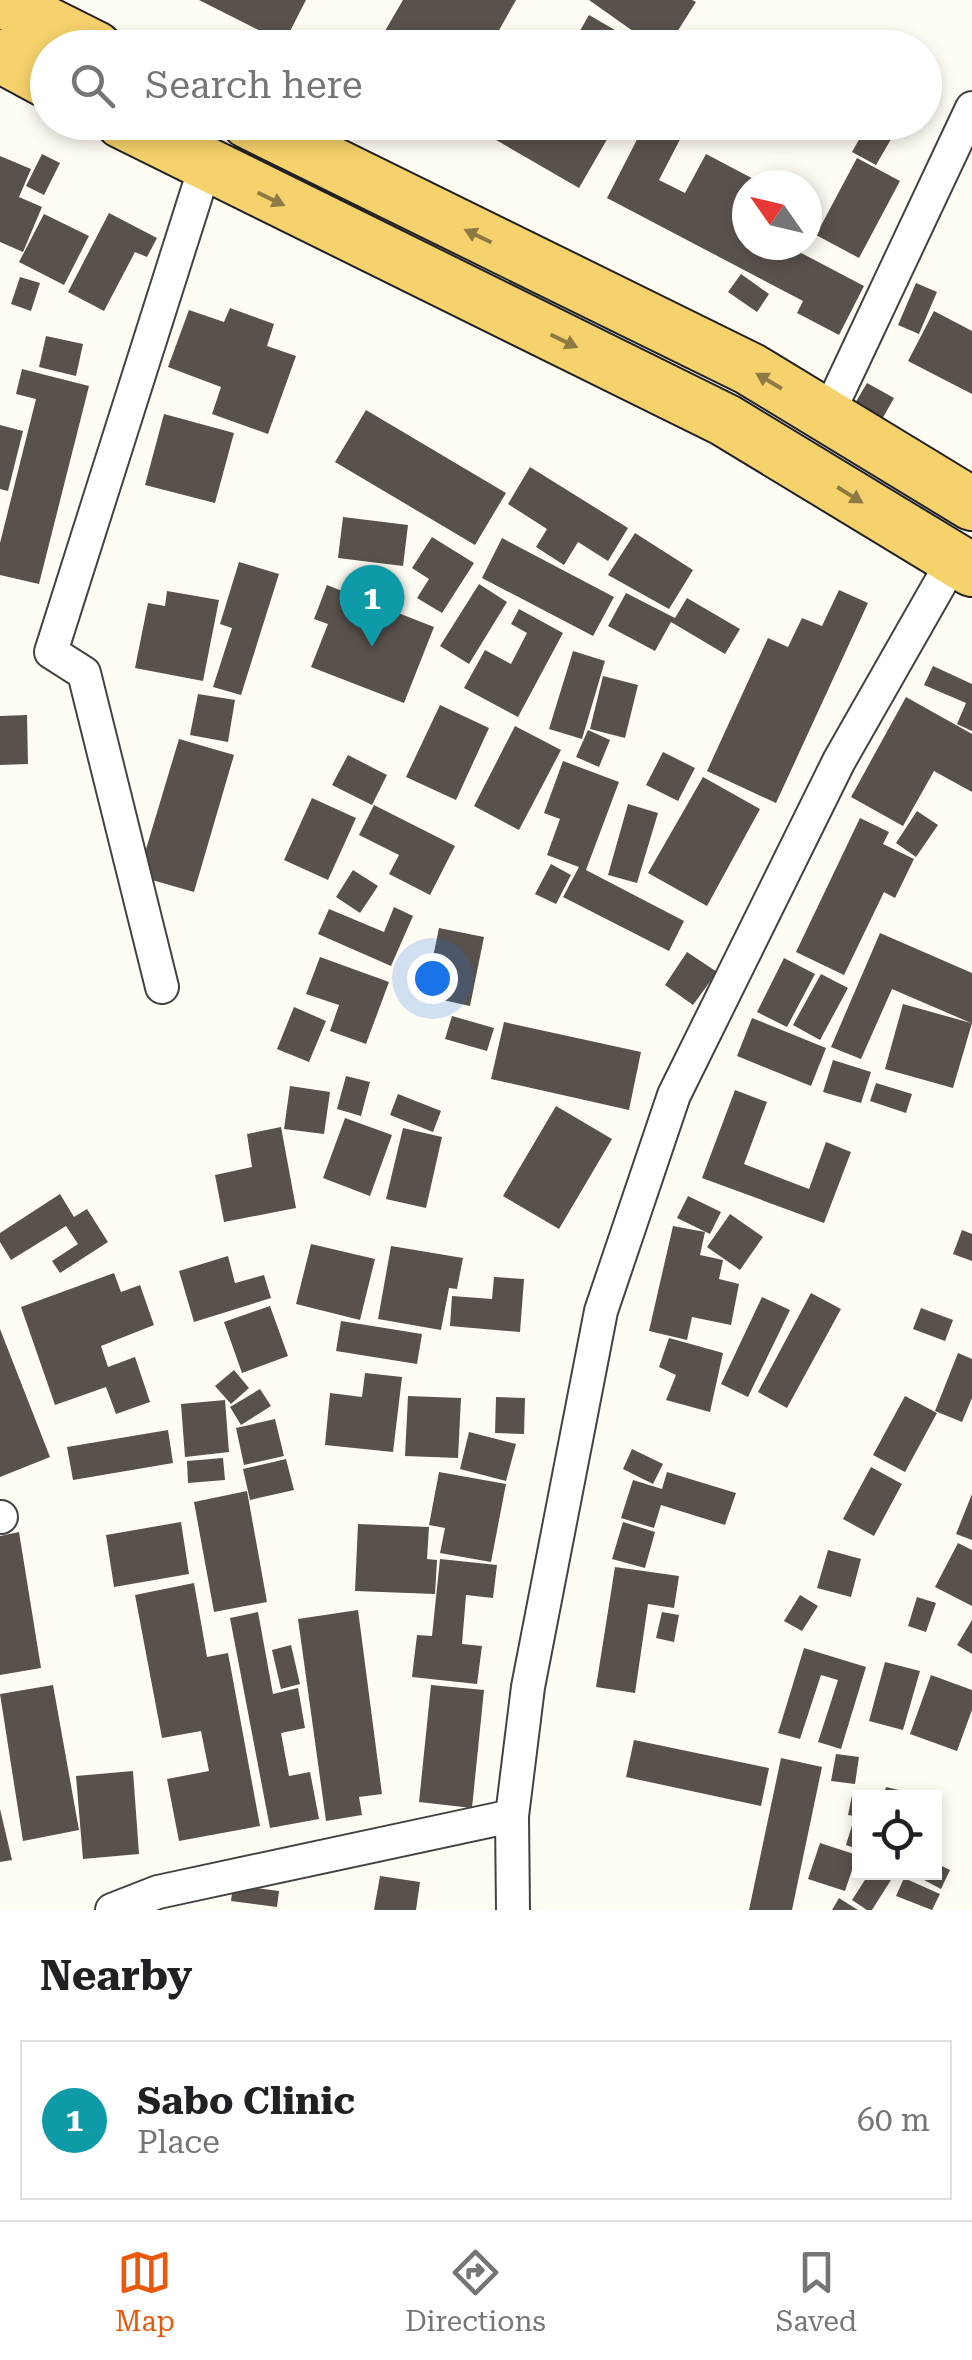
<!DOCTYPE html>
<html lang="en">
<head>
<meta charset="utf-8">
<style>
	:root { --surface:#fff; --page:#f6f6f6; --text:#202124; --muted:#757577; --line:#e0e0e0; --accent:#ea580c }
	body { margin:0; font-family:"Roboto Serif",serif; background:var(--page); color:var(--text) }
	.controls { position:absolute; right:30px; bottom:30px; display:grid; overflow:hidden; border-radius:0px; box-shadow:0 5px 15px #0003 }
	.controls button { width:90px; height:90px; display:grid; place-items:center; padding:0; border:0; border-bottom:2px solid var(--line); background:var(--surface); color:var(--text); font:50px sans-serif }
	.compass { position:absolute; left:732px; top:170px; width:90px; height:90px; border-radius:50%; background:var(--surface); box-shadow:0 5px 15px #0003; rotate:304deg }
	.you { position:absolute; left:432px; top:978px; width:35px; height:35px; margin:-25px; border:8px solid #fff; border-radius:50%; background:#1a73e8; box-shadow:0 0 0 15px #1a73e833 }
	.badge { display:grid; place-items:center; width:65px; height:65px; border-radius:50%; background:var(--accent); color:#fff; font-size:32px; font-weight:700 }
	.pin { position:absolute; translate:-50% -82px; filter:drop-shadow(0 2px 5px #0008) }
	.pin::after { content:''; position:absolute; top:52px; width:35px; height:30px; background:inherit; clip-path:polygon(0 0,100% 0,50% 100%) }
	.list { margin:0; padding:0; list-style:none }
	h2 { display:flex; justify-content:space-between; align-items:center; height:130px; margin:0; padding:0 40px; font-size:42px }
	h2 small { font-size:32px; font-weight:400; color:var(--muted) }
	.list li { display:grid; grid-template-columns:65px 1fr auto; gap:30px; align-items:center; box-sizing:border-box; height:160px; margin:0 20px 20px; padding:0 20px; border:2px solid var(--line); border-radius:0px }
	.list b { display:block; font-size:38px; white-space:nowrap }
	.list p { margin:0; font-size:32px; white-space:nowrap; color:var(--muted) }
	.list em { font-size:32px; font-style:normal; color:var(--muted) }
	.icon { flex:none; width:55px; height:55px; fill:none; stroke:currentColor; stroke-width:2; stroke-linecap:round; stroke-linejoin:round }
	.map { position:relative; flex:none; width:972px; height:1910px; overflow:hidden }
	.search { position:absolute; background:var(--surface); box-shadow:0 5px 15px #0003; left:30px; right:30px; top:30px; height:110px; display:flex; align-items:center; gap:25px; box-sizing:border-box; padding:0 35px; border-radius:55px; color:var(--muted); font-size:38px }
	.sheet { height:310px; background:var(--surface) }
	nav { display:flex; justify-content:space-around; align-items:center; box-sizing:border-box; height:140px; border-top:2px solid var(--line); background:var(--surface); font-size:28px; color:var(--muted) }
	nav a { display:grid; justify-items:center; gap:5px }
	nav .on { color:var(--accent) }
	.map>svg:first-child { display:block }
	.building { fill:#59514c }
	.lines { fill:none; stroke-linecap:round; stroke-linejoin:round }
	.minor-casing { stroke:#434343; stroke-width:36 }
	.primary-casing { stroke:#212121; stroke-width:56 }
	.minor { stroke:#fff; stroke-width:32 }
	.primary { stroke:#f6d26c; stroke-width:52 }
	.oneway { fill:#8e7b43 }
</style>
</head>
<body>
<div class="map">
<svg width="972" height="1910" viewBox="0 0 972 1910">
	<rect width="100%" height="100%" fill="#fffcf4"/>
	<path class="building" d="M199,0H306L284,43Z
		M403,0H516L489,48H375Z
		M589,0H692L696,2L667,48H657Z
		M589,15L646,48H570Z
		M857,34L881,48H850Z
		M465,122H617L579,188Z
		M646,122H689L659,180L685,193L706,154L765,185H747V245H786L864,286L839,335L797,313L803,301L607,198Z
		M838,122H901L876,165L852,152L861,136Z
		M42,154L60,163L44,195L26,186Z
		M0,156L31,169L19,197L42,207L23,252L0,242Z
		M857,158L900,181L859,258L816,235Z
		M109,213L157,238L147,257L135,252L104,311L68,292Z
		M44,214L89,236L64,285L19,262Z
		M741,274L769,294L757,312L728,292Z
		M20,277L40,283L31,311L11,304Z
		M916,283L937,292L919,334L898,325Z
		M230,308L274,324L267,346L296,356L268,434L212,414L221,387L168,367L189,310L224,322Z
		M934,311L972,331V394L908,361Z
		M46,336L83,344L76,376L39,367Z
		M22,369L89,386L39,584L0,575V543L36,399L16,394Z
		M867,383L894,398L881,421L854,405Z
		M366,410L506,493L475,545L335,462Z
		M164,414L234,433L215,503L145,485Z
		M0,425L23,431L8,491L0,489Z
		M530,467L628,528L608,561L578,542L564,565L536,547L547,529L508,504Z
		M343,517L408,525L403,566L338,558Z
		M635,533L693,570L669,609L608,575Z
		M432,537L474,563L442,613L417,598L429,579L412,568Z
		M502,538L614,597L593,636L482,578Z
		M239,562L279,574L241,695L213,687L232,628L220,624Z
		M479,584L507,602L469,664L440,646Z
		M327,585L434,627L404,703L311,667L328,624L314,619Z
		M839,590L868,603L776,803L707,771L768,638L788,647L802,618L822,626Z
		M167,591L219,600L203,681L135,668L148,603L165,606Z
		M626,593L675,618L687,598L740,629L725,654L671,622L655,651L608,626Z
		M519,609L563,633L518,717L464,688L485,650L511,664L527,633L511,624Z
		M573,651L605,661L582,739L549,729Z
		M933,666L972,684V731L957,724L966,703L924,685Z
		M603,676L638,685L625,738L590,729Z
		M198,694L235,700L228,742L190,735Z
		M906,697L972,734V792L934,771L903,826L851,797Z
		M440,705L489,728L456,800L406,777Z
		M27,715L28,764L0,765V716Z
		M515,726L561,750L519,830L474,806Z
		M588,730L610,740L599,767L576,757Z
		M179,739L234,755L194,892L138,876Z
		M663,752L695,768L678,801L646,785Z
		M348,755L387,775L372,805L332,785Z
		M563,761L619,782L586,870L684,921L669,951L563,897L579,867L547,855L560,819L544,813Z
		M703,777L760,809L707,906L648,873Z
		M312,798L356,818L328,880L284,860Z
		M628,804L658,813L637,883L608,875Z
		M374,805L455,846L430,895L389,874L399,855L359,835Z
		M917,811L938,825L916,857L896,843Z
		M860,818L889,832L883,844L914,859L895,898L884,892L844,975L796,952Z
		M551,864L571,875L556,904L535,894Z
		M353,870L378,886L360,913L336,897Z
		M394,907L413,916L391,966L318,934L329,909L384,932Z
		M439,928L484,937L470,1006L425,996Z
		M880,933L972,973V1023L953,1088L885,1069L903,1004L971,1023L892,989L861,1059L831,1047Z
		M687,952L717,972L693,1005L665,985Z
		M320,957L389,982L366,1044L330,1031L339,1005L306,994Z
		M784,958L815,974L787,1027L757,1012Z
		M821,974L848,988L820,1040L793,1025Z
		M294,1007L326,1021L309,1062L277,1049Z
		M452,1016L494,1028L487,1051L445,1039Z
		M752,1018L826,1048L811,1086L737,1056Z
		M504,1022L641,1052L629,1110L491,1079Z
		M833,1060L871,1072L861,1103L823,1092Z
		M346,1076L370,1082L361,1116L337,1109Z
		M876,1083L912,1094L906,1113L870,1101Z
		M290,1086L330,1092L324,1134L284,1129Z
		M735,1090L767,1102L744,1164L809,1189L826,1142L851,1152L824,1223L702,1178Z
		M398,1094L441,1111L433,1132L390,1115Z
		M556,1106L612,1139L559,1229L503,1196Z
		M345,1118L392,1135L370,1196L323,1178Z
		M281,1127L296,1208L224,1222L215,1175L252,1167L247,1134Z
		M403,1128L442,1137L426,1208L386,1199Z
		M60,1194L74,1217L87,1209L108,1242L60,1273L52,1261L78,1244L66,1226L11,1260L0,1242V1233Z
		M688,1196L721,1212L710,1234L677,1218Z
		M730,1214L763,1237L740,1270L707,1247Z
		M673,1226L705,1232L700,1255L723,1260L719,1279L739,1284L731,1325L692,1317L687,1340L649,1331Z
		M962,1230L972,1234V1261L953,1254Z
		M311,1244L375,1259L360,1320L296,1304Z
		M391,1246L463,1258L457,1289L449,1288L441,1330L378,1319Z
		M228,1256L235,1283L264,1275L271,1298L194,1322L179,1271Z
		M114,1273L121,1292L140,1285L154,1325L101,1346L108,1367L135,1357L150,1402L116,1414L106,1387L55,1405L21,1307Z
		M494,1277L524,1279L520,1332L450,1326L452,1296L492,1299Z
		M811,1293L841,1309L787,1408L758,1392Z
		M762,1297L790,1310L748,1397L721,1384Z
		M270,1306L288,1356L242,1373L224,1322Z
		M921,1308L953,1320L945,1341L913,1329Z
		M341,1321L422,1334L417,1364L336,1351Z
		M0,1329L50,1457L0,1477Z
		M669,1338L723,1353L710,1412L666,1400L676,1375L659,1367Z
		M958,1353L972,1359V1398L962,1422L935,1411Z
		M234,1370L249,1388L231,1404L215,1386Z
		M365,1373L402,1377L393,1452L325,1445L330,1393L362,1397Z
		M260,1389L271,1406L241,1425L230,1407Z
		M408,1396L461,1398L458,1458L405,1456Z
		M905,1396L937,1413L905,1472L873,1455Z
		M496,1397L525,1398L524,1434L495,1433Z
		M225,1400L229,1452L185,1457L181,1404Z
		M275,1419L284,1456L244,1465L236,1428Z
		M168,1430L173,1463L73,1480L67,1447Z
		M469,1432L516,1444L506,1481L460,1469Z
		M632,1449L663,1464L653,1484L623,1469Z
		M223,1458L225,1480L188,1483L187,1461Z
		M286,1459L294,1490L250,1500L243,1469Z
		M871,1467L902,1484L874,1536L843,1519Z
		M439,1472L506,1484L491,1562L440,1553L445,1528L429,1525Z
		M667,1472L736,1493L725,1525L661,1505L654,1528L621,1518L633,1480L662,1489Z
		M247,1491L267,1602L214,1612L194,1502Z
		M972,1494V1540L956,1534Z
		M181,1522L189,1574L114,1587L106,1535Z
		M623,1522L655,1532L645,1568L612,1559Z
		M358,1524L429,1527L427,1559L437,1560L435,1594L355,1591Z
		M19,1532L41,1668L0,1675V1536Z
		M958,1543L972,1550V1606L935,1587Z
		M828,1550L861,1559L851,1597L817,1588Z
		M440,1559L497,1565L493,1598L466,1595L462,1644L482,1646L477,1684L412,1677L417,1635L432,1636Z
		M615,1567L679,1576L674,1608L648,1604L635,1693L596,1687Z
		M194,1583L207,1657L228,1653L260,1826L179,1841L167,1779L209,1771L201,1731L162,1738L135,1595Z
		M800,1595L818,1606L802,1631L784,1621Z
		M917,1597L936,1603L926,1632L908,1626Z
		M358,1610L382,1794L359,1797L362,1815L326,1821L298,1619Z
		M258,1612L273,1694L298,1688L305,1728L281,1733L289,1776L310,1772L319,1819L270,1828L230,1618Z
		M662,1612L679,1615L674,1642L656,1638Z
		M972,1620V1654L957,1645Z
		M291,1645L300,1684L281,1689L272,1650Z
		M804,1648L866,1667L841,1749L818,1742L838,1680L821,1675L800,1739L778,1733Z
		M885,1662L920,1671L903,1730L869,1721Z
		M931,1675L972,1690V1710L957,1751L910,1734Z
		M53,1685L79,1830L23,1841L0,1694Z
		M431,1685L484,1690L472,1808L419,1802Z
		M634,1740L769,1768L761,1806L626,1777Z
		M836,1754L859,1757L855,1784L831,1781Z
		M781,1758L822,1767L792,1910H749Z
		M133,1771L139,1854L83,1859L76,1776Z
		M886,1787L924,1796L923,1798H883Z
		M853,1790L874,1794L860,1798V1817L848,1815Z
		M0,1809L12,1860L0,1862Z
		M853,1822L860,1824V1850L846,1845Z
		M820,1843L857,1855L845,1891L808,1879Z
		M934,1862L950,1870L941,1889L909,1872H934Z
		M870,1872H896L872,1910H867L852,1900Z
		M380,1876L420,1882L416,1910H374Z
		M904,1878L940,1894L932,1910L896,1896Z
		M233,1885L279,1891L277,1907L231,1901Z
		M839,1898L858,1910H832Z"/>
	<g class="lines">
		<g class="minor-casing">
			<path id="minor" d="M827,416L972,108
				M162,987L84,673L51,652L205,167
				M0,1517H1
				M112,1910L158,1892L512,1816
				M513,1910L512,1816L528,1687L601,1311L674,1095L839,761L954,559"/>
		</g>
		<g class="primary-casing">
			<path id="primary" d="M0,0L96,48
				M0,56L48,82
				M122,122L725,420L972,570
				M248,122L750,369L972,504"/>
		</g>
		<use href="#minor" class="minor"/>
		<use href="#primary" class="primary"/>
	</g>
	<defs><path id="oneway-solid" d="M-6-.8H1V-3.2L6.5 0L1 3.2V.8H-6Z" transform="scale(2.5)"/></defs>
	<g class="oneway">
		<use href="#oneway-solid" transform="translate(271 199) rotate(26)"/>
		<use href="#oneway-solid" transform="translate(478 236) rotate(-154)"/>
		<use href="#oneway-solid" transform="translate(564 341) rotate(26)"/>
		<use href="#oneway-solid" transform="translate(769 381) rotate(-149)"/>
		<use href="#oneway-solid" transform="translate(850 495) rotate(32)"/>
	</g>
</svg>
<div class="controls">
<button><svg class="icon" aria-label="locate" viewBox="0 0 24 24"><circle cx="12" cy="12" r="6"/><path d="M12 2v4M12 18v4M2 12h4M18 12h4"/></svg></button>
</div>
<svg class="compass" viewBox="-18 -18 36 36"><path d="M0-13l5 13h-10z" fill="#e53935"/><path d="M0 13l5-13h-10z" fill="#757577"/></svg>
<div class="you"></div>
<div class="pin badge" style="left:372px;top:647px;background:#0f9aa8">1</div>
<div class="search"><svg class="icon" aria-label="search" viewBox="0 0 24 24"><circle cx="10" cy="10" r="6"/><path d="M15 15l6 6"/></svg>Search here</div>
</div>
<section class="sheet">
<h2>Nearby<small></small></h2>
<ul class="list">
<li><span class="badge" style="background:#0f9aa8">1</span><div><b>Sabo Clinic</b><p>Place</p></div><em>60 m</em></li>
</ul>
</section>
<nav>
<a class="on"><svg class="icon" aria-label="map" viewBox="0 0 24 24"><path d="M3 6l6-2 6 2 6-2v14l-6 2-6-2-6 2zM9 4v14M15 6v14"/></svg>Map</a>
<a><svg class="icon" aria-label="directions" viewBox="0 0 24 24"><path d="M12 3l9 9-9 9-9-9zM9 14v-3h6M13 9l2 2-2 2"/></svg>Directions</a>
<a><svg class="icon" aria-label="saved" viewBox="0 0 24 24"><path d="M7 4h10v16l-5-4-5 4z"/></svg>Saved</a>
</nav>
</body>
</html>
